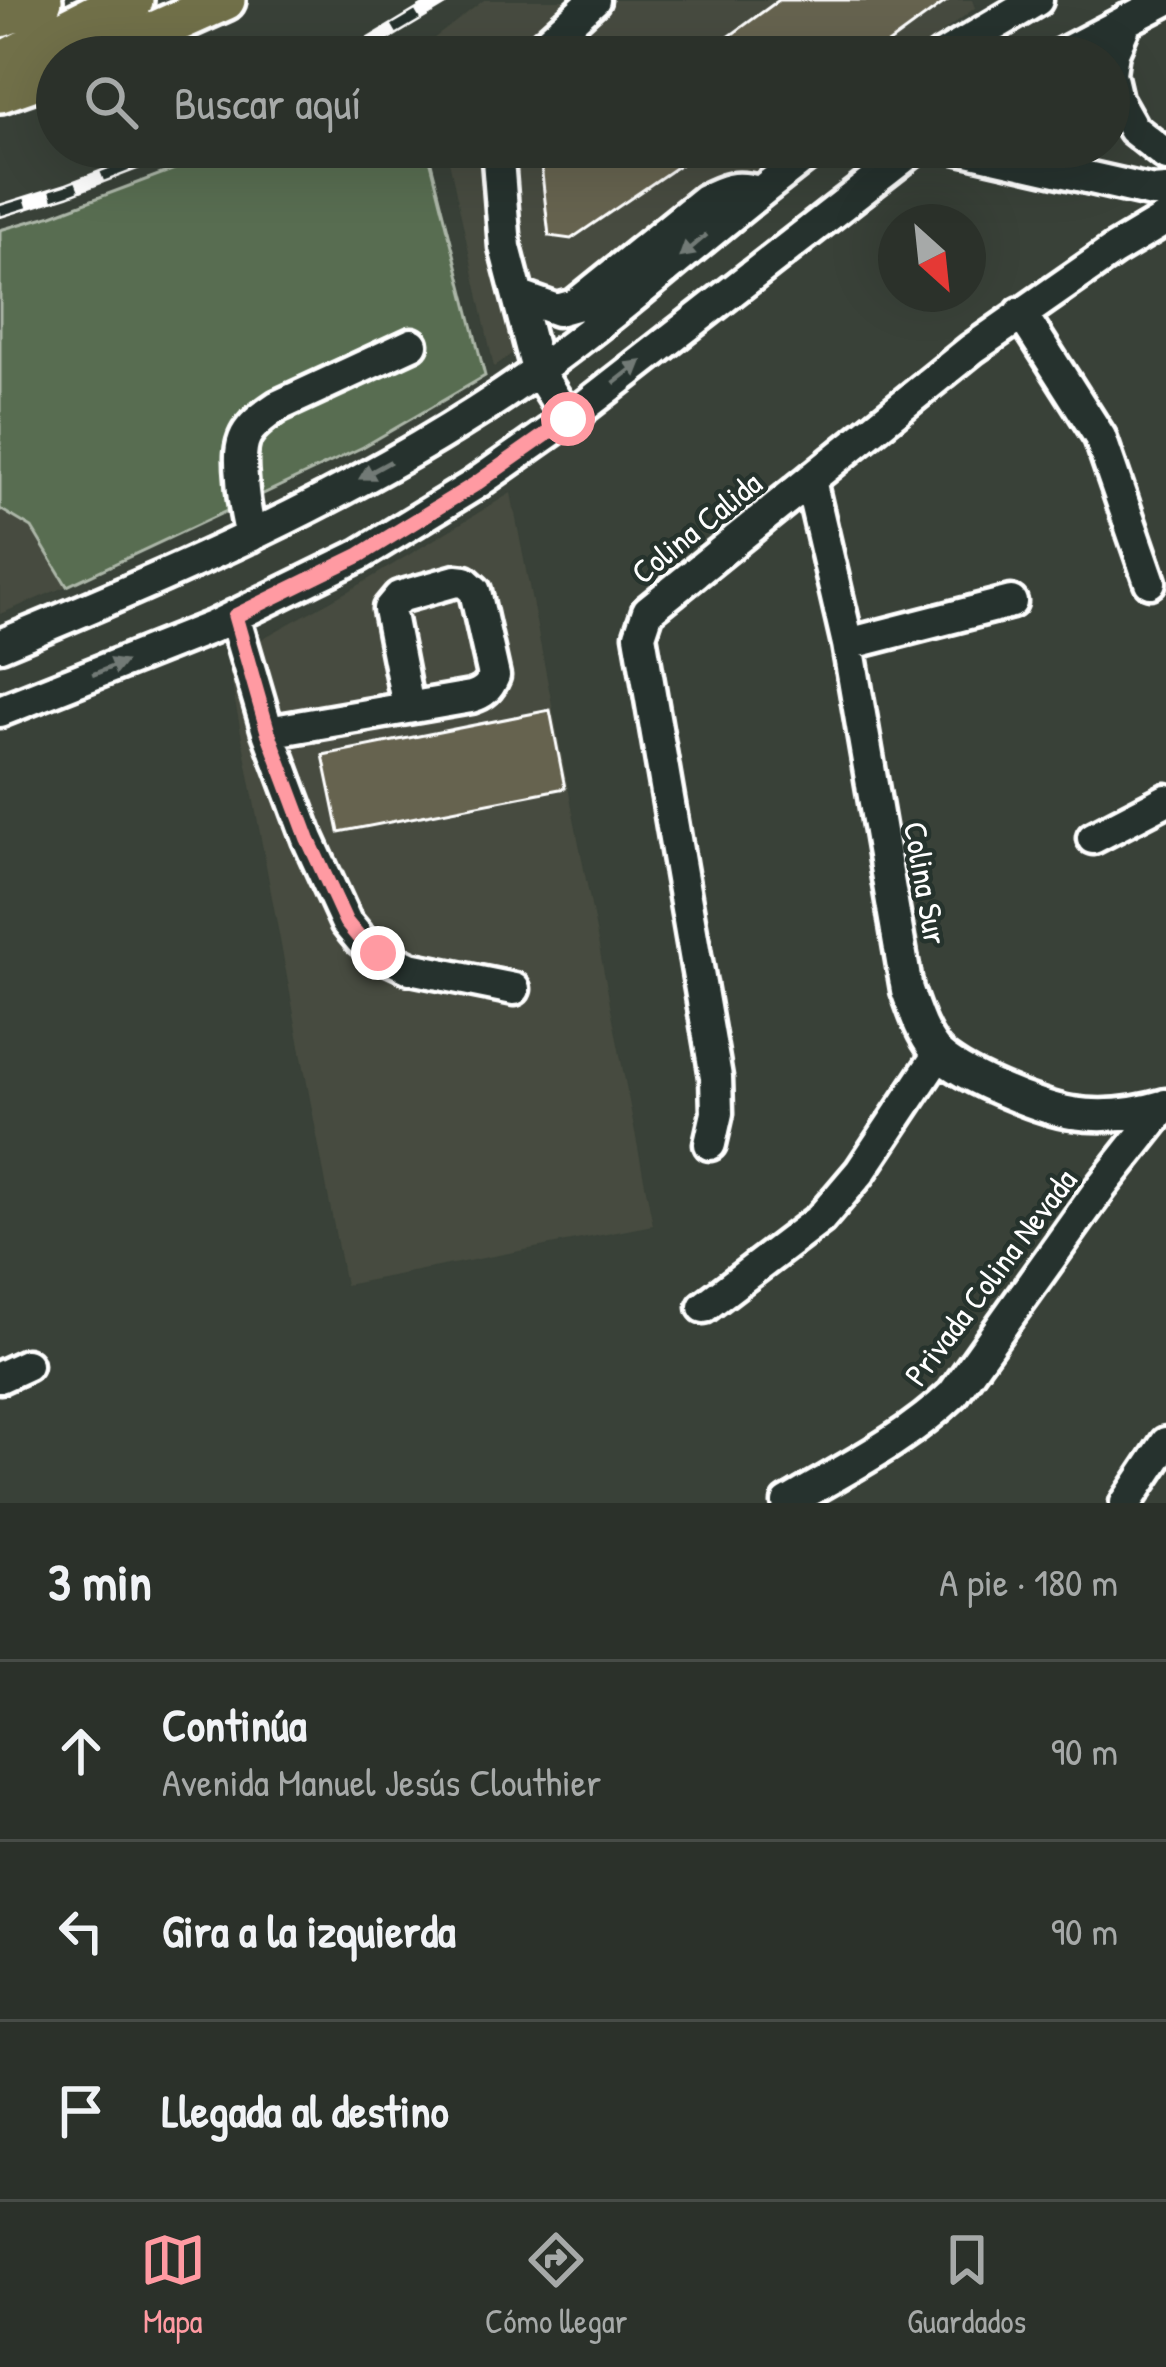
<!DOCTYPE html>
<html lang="es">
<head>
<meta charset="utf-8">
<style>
	:root { --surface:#2b312a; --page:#333932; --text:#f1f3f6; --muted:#a6a9a8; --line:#474c47; --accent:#ff9aa2 }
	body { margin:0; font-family:"Patrick Hand",sans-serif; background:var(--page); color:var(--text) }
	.compass { position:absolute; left:878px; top:204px; width:108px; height:108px; border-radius:50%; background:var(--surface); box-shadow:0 12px 48px #0002; rotate:153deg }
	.stop { position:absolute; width:36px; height:36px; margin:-27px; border:9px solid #ff9aa2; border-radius:50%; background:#fff }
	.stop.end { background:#ff9aa2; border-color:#fff; box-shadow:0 3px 12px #0008 }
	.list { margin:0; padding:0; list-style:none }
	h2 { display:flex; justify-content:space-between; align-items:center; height:156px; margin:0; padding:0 48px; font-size:51px }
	h2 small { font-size:39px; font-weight:400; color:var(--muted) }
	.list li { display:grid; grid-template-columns:78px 1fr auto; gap:36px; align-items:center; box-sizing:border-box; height:180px; padding:0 48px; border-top:3px solid var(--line) }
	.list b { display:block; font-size:45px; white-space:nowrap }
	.list p { margin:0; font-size:39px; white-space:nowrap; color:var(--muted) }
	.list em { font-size:39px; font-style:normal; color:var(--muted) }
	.icon { flex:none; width:66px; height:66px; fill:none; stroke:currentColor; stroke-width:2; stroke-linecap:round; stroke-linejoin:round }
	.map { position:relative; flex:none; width:1166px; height:1503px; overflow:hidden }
	.search { position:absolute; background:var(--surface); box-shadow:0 12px 48px #0002; left:36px; right:36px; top:36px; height:132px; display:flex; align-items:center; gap:30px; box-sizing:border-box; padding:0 42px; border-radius:66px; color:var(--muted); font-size:45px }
	.sheet { height:696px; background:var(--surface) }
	nav { display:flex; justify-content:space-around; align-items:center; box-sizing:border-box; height:168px; border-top:3px solid var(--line); background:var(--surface); font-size:33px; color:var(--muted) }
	nav a { display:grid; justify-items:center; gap:6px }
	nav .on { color:var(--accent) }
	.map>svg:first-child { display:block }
	.built { fill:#464b3f }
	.green { fill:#586d51; stroke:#acb6a8; stroke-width:3 }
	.building { fill:#666350; stroke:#fff; stroke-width:3 }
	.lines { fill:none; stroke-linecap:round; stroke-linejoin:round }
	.minor-casing { stroke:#fff; stroke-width:39 }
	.major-casing { stroke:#fff; stroke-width:48 }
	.highway-casing { stroke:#fff; stroke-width:54 }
	.minor { stroke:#26332d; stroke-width:30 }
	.major { stroke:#71704a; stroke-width:39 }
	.highway { stroke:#71704a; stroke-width:45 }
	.rail-casing { stroke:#fff; stroke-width:14 }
	.rail { stroke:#26332d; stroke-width:9; stroke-dasharray:27; stroke-linecap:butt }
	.oneway { fill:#727a76 }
	.route { stroke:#ff9aa2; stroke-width:15 }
	.labels { text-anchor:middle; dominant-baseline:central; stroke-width:9; stroke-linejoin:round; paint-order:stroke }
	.street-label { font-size:33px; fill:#fff; stroke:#26332d }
</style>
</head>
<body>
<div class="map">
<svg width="1166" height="1503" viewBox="0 0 1166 1503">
	<rect width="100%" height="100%" fill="#394138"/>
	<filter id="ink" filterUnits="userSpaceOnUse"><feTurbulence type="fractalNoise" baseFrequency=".00833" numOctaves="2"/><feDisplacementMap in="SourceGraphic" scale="24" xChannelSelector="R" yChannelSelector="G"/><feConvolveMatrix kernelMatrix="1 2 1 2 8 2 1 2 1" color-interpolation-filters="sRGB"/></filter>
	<g filter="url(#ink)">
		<path class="built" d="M484,0H972L975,8L910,57H426L424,46Z
			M446,147H789L494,367Z
			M511,493L653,1225L345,1285L227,658L359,585Z
			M0,509L32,528L67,586L0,614Z"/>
		<path class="green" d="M233,147H427L485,376L363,447L67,586L32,528L0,509V230L52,215Z"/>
		<path class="building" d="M779,0H948L870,57H701Z
			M539,147H706L571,239L549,236Z
			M550,710L565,788L339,832L323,755Z"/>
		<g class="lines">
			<g class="minor-casing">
				<path id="minor" d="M1127,20L1113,52L1110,73L1116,99L1133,129L1166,155
					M531,57L594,0
					M941,57L1037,0
					M1057,57L1166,0
					M497,147L505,247L537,370L568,419
					M955,147L1153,192L1166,191
					M518,296L557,310L575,305L705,200C725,190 736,185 758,192
					M1021,313L1100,437L1150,582
					M810,480L848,644L907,990C915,1012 921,1032 935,1050C954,1074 1041,1109 1072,1113C1103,1118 1136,1114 1166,1105
					M251,536C246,516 243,498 242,478C238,438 244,429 278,406L412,344
					M234,616L268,732L308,839L346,922L360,939L378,953L410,968L514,989
					M848,644L1011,602
					M0,645C173,574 347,499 504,394C614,320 711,227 818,147
					M0,711L212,627L360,555L474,485L568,419L917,147
					M268,732L471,697C484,693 489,688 494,676L475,591L465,582L456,581L399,597L389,609L408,707
					M1093,838L1166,800
					M710,1144L717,1113L716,1077L640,635L648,611L972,349L1114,250L1166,219
					M704,1307L820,1219L860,1172L938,1055
					M0,1377L26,1365
					M788,1503C845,1469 905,1440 953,1394L1101,1187L1166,1105
					M1126,1503L1166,1443"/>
			</g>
			<g class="major-casing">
				<path id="major" d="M98,57L225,0
					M0,92L57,72"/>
			</g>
			<g class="highway-casing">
				<path id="highway" d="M0,14L39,0
					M0,66L130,0"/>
			</g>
			<use href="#minor" class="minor"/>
			<use href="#major" class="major"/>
			<use href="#highway" class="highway"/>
			<g class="rail-casing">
				<path id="rail" d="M348,57L443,0
					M0,211L67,190L178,147"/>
			</g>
			<use href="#rail" class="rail"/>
		</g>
		<defs><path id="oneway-solid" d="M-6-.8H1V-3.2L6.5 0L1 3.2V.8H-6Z" transform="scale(3)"/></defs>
		<g class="oneway">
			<use href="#oneway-solid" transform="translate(693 246) rotate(140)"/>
			<use href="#oneway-solid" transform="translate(628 372) rotate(-38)"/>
			<use href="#oneway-solid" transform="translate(375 470) rotate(151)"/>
			<use href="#oneway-solid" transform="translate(109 668) rotate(-22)"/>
		</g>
	</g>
	<g class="lines" filter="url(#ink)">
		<path class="route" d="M378,953L360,939L346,922L308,839L268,732L235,616L360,555L474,485L568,419"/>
	</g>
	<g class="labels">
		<g class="street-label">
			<text transform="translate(696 527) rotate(-39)">Colina Calida</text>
			<text transform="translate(926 883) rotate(80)">Colina Sur</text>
			<text transform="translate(990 1277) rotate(-53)">Privada Colina Nevada</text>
		</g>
	</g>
</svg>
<svg class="compass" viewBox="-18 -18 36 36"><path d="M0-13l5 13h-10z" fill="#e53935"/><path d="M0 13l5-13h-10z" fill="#a6a9a8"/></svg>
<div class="stop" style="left:568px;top:419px"></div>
<div class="stop end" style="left:378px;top:953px"></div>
<div class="search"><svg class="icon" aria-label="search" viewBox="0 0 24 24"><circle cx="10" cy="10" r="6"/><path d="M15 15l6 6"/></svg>Buscar aquí</div>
</div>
<section class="sheet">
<h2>3 min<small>A pie · 180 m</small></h2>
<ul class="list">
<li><svg class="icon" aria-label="ahead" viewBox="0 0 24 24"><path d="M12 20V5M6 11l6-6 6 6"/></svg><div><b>Continúa</b><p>Avenida Manuel Jesús Clouthier</p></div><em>90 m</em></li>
<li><svg class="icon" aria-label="left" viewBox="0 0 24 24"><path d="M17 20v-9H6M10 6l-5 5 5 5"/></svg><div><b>Gira a la izquierda</b></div><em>90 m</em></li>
<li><svg class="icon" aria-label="arrive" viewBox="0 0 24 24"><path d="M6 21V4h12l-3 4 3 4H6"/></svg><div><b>Llegada al destino</b></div></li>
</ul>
</section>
<nav>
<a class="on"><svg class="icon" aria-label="map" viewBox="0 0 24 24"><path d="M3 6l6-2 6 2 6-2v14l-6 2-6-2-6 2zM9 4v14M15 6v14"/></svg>Mapa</a>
<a><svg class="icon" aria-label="directions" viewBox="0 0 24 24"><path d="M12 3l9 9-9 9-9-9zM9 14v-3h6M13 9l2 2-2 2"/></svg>Cómo llegar</a>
<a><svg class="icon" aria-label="saved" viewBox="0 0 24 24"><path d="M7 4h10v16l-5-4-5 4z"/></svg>Guardados</a>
</nav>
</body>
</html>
